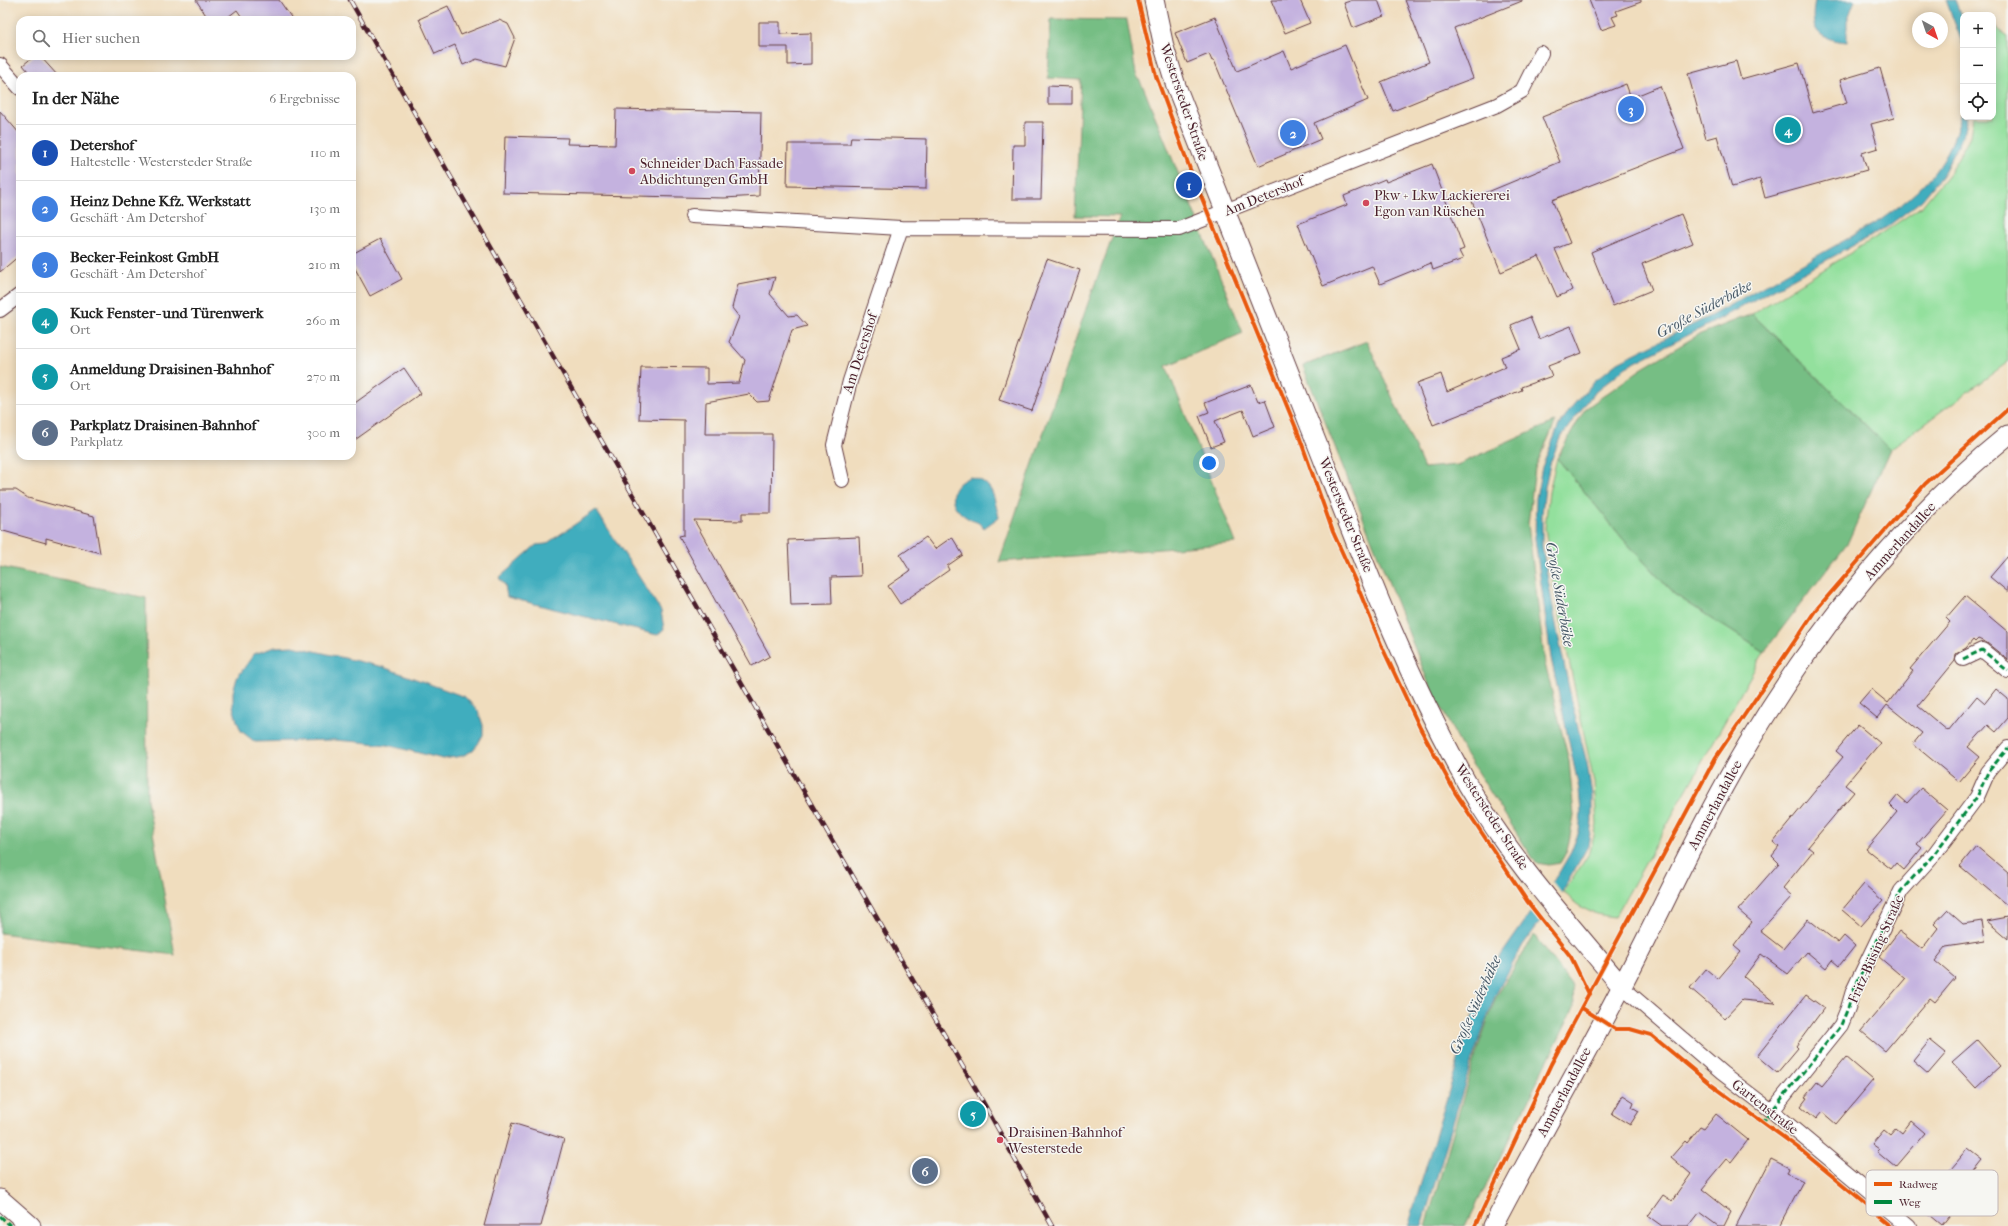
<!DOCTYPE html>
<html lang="de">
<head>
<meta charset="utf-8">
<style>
	:root { --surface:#fff; --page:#f2f2f2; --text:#222; --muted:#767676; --line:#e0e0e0; --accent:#111827 }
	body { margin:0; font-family:"IM FELL French Canon",serif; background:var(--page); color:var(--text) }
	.controls { position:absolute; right:12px; top:12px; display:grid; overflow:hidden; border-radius:8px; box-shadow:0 2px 10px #0003 }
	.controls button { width:36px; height:36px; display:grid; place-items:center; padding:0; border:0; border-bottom:1px solid var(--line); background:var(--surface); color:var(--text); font:20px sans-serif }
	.compass { position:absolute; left:1912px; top:12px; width:36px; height:36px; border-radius:50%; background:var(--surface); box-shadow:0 2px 10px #0003; rotate:140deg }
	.you { position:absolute; left:1209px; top:463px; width:14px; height:14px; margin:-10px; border:3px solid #fff; border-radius:50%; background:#1a73e8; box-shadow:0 0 0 6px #1a73e833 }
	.badge { display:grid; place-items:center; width:26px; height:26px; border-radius:50%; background:var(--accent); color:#fff; font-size:13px; font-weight:700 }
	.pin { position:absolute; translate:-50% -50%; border:2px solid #fff; box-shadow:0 1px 4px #0006 }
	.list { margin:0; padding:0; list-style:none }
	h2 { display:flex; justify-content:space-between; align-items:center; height:52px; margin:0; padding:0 16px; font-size:17px }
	h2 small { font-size:13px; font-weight:400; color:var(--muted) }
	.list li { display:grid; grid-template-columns:26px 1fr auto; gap:12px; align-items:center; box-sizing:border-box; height:56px; padding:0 16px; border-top:1px solid var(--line) }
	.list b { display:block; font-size:15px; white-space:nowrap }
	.list p { margin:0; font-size:13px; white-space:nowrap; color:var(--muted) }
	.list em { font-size:13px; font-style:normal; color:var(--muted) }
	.icon { flex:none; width:22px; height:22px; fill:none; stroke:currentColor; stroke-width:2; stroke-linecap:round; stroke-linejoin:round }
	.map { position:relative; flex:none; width:2008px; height:1226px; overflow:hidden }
	.search { position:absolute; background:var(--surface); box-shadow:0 2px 10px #0003; left:16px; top:16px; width:340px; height:44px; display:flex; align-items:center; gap:10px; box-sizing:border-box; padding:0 14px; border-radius:12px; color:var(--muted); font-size:15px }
	.panel { position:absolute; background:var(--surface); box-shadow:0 2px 10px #0003; left:16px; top:72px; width:340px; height:388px; border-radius:12px }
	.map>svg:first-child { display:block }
	.green { fill:#93e09d; stroke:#6e8064 }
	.forest { fill:#76be84; stroke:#606e58 }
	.water { fill:#40adbe; stroke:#456674 }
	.pier { fill:#f0ddbe }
	.building { fill:#c4b2df }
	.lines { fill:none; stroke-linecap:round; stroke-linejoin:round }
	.minor-casing { stroke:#633c41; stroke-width:16 }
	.secondary-casing { stroke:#633c41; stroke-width:21 }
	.minor { stroke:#fff; stroke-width:14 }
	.secondary { stroke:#fff; stroke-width:19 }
	.rail-casing { stroke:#4a1f2b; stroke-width:4.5 }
	.rail { stroke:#f6f6f2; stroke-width:3; stroke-dasharray:9; stroke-linecap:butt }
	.quiet { stroke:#00873e; stroke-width:3; stroke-dasharray:6 3; stroke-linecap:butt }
	.cycleway-casing { stroke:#f6f6f2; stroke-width:6 }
	.cycleway { stroke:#e8590c; stroke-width:4 }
	.poi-dot { fill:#d1495b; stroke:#f6f6f2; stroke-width:1.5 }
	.labels { text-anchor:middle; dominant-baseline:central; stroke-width:3; stroke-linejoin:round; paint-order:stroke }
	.street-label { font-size:14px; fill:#4a1f2b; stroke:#f6f6f2 }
	.poi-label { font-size:14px; fill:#4a1f2b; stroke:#f6f6f2; text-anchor:start }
	.water-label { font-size:15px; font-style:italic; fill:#465866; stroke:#f6f6f2 }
	.key { fill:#f6f6f2; stroke:#c2b6b6; stroke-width:1 }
	.key-label { font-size:11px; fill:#4a1f2b }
</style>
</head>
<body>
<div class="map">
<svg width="2008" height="1226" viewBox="0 0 2008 1226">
	<rect width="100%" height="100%" fill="#f6f6f2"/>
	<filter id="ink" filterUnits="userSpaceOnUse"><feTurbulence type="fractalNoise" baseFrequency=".025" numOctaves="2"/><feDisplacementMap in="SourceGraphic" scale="8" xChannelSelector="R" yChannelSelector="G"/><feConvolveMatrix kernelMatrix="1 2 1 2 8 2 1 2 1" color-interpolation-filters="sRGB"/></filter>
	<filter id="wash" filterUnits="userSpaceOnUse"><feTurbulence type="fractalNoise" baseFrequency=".012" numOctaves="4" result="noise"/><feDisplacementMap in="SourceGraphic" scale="16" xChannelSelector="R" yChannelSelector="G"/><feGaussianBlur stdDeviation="0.9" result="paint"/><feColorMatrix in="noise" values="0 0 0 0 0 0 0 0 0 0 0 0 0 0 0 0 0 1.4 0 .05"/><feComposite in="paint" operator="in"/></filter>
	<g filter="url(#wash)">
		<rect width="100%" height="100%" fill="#f0ddbe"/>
		<path class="green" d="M1993,26L2008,36V362L1890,449L1752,314L1881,234L1922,206L1950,172L1970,136L1973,117H1993Z
			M1557,458L1623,539L1674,594L1764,652L1615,917C1593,915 1579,909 1564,892L1590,852L1597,824L1594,783L1553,582L1545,528L1549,492Z"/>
		<path class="forest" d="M1051,19L1127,20L1136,74L1144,89L1243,333L1166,366L1236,543L999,562L1089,300L1120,217L1075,216L1081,80L1048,78Z
			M1752,314L1890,449L1848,542L1764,652L1674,594L1623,539L1557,458L1585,409L1641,369L1698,335Z
			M1367,341L1424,468L1457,465L1556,421L1535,468L1528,524L1545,664L1569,761L1574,816L1567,851L1560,863L1549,865L1536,863L1465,753L1430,687L1303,366Z
			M0,567L146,598L147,799L175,955L0,933Z
			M1534,935L1573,987L1574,1007L1466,1226H1426L1475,1056L1496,997Z"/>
		<path class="water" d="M1815,0H1855L1847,21V42C1817,39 1809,30 1815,0Z
			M1946,0H1955L1963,21V45Z
			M1963,106V117H1967L1963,135L1943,174L1922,200L1887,227L1710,324L1626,367L1593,394L1560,438L1550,464L1545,487L1542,514V546L1558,635L1574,712L1587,763L1592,795V823L1588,846L1562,892L1523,945L1495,996L1472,1060L1422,1226H1408L1468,1028L1484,989L1497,961L1560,871L1571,852L1579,831L1581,814L1579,789L1551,658L1535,539L1536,498L1542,467L1559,425L1574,404L1596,380L1618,362L1712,315L1879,221C1925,189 1952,162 1963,106Z
			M970,477C995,482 993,497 999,517L984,528C976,519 974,523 966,517C946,504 949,485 970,477Z
			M596,510L661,611L664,629L657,635L507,597L505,585L499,578L536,545L546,544Z
			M293,646L383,667L465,697L478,711L483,725V735L478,744L472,751L462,756L443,759L387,745L360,742L334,740L255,742L241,731L237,721L233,706V692L237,678L254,654L275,647Z"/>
		<path class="pier" d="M1551,880L1562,894L1542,925L1530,911Z"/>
		<g id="blocks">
			<path class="building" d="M196,0H279L293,20H244L237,10L224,20H209Z
				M1271,0H1300L1310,23L1285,33Z
				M1353,0H1378L1384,16L1353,28L1344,3Z
				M1405,0H1522V1L1454,28L1473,78L1426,96L1427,97L1393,111L1381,82L1429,62Z
				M1589,0H1641V2L1616,11L1618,15L1612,17L1616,25L1601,30Z
				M448,6L461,35L499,20L508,24L515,38L505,66L477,59L463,65L455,45L435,54L419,19Z
				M1215,17L1237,71L1284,51L1291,68L1345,45L1368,100L1314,123L1321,139L1258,166L1214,60L1212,61L1209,54L1187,63L1175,33Z
				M759,22H780V34L811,33V64L788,65V47H759Z
				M34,56H40L58,76H32L23,65Z
				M1736,61L1741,79L1799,63L1813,113L1847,103L1840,80L1880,68L1894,118L1871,124L1878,148L1862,153L1867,170L1765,198L1760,179L1732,187L1717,136L1706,139L1688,74Z
				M1626,84L1631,98L1660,86L1684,149L1552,200L1570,243L1555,249L1573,290L1557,297L1539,256L1501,272L1471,199L1560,162L1542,117Z
				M1048,86L1072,87V104H1048Z
				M616,109L761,112L759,196L724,198L503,193L505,136L568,138L567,144L615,145Z
				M0,111L20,134V255L0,272Z
				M1025,122H1043L1041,199H1012L1013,145H1025Z
				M851,137L927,139L926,189L787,186L788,144H850Z
				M1432,164L1464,249L1459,251L1463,259L1433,270L1431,263L1380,284L1372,266L1323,286L1298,224L1347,205L1344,196L1385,179L1386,182Z
				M1681,214L1693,243L1642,264L1652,290L1613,306L1591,252Z
				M380,239L402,279L370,296L352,263V254Z
				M1047,259L1080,270L1032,411L999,400Z
				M775,277L770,294L789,316L797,315L807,326L792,330L769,401L757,402L749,394L706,402L705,434H772L771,513H742V521L694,520L770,656L752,666L679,536L684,535V420L639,419L641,367L707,368V384L739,383L745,360L729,342L739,317L732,308L738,284Z
				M1530,317L1539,339L1571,326L1582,353L1548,366L1552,376L1521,387L1522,390L1433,425L1417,383L1441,374L1447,392L1505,367L1501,357L1521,349L1511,325Z
				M404,368L421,393L352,442V405Z
				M1251,385L1258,402L1265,400L1275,427L1253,436L1243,410L1215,421L1224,442L1211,447L1199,416L1209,412L1205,403Z
				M0,490H16L28,498L94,516L100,553L46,538V543L0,530Z
				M859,537L861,576L831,577L832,604L791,605L788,540Z
				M926,537L935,549L952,537L963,555L947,566L949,570L900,604L888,586L910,571L900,555Z
				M2008,556V592L1990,577Z
				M1965,596L2008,632V660L1987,643L1978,639L1975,642L1973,640L1966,648L1956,654L1955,661L1918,706L1948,731L1977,696L1985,703L1996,689L2008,699V718L1996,732L1988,725L1968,747L1980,757L1959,782L1913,744L1922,733L1887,705L1877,718L1859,703L1871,689L1888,703L1913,671L1910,669L1950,622L1946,618Z
				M1858,725L1880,743L1845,785L1854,792L1808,847L1813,851L1783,888L1792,896L1760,931L1783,949L1808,919L1838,943L1844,936L1855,946L1839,966L1832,960L1826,968L1807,952L1788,974L1761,954L1744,977L1775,1003L1742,1000L1725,1018L1690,988L1706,969L1718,979L1741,952L1734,946L1752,922L1738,910L1779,863L1772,856L1779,847L1773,842L1843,757L1836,751Z
				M1921,788L1947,810L1917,844L1922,848L1904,870L1896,863L1891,869L1866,849L1897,812L1890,805L1898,795L1907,803Z
				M1976,846L2008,873V906L1960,866Z
				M1864,884L1883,901L1861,926L1842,910Z
				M1947,910L1963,924L1982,921L1985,941L1946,947L1935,961L1955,978L1935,1002L1930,998L1885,1051L1861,1031L1905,979L1879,957L1899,931L1922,949L1938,928L1934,924Z
				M2008,917V939L1987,921Z
				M1806,995L1824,1008L1796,1046L1798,1048L1777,1073L1757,1056Z
				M1930,1040L1946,1053L1928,1074L1913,1061Z
				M1977,1040L2000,1066L1976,1088L1952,1062Z
				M1846,1057L1873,1080L1836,1124L1822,1112L1816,1119L1801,1106L1807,1098L1805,1097L1817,1082L1822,1086Z
				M1623,1095L1634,1102L1632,1107L1639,1111L1630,1125L1612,1114Z
				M1716,1114L1748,1140L1731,1162L1727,1159L1702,1189L1731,1212L1724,1226H1718L1699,1212L1688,1226H1662L1648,1216L1663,1195L1672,1201L1691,1174L1671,1157L1685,1141L1687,1143L1700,1127L1704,1129Z
				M1911,1121L1925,1133L1896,1167L1877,1151L1879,1149L1872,1144L1884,1130L1890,1135L1896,1128L1902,1133Z
				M512,1123L564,1139L541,1226H484Z
				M1968,1149L1983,1161L1963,1186L1969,1191L1942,1225L1919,1206Z
				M1771,1159L1789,1168L1787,1173L1803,1181L1779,1226H1736Z"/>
		</g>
	</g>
	<g filter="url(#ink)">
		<use href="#blocks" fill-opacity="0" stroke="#633c41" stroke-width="1"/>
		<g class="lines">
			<g class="minor-casing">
				<path id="minor" d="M0,65L20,88
					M692,216L901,228L1179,229L1497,105L1522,91L1541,53
					M0,310L20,295
					M842,480L834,445L850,381L901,228
					M1963,659L1982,650L2008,671
					M1622,987L1722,1073L1772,1111L1910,1226
					M1772,1111L1841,1025L1848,1008L1853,991L1901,891L1935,853L1977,797L1988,772L2008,748"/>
			</g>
			<g class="secondary-casing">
				<path id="secondary" d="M1154,0L1164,47L1176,86C1222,205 1270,323 1316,441C1362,558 1406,676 1468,785C1510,859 1568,922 1622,987
					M0,1199L31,1226
					M1493,1226C1535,1145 1580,1067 1622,986C1664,906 1701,822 1748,744C1817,629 1903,520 2008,435"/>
			</g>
			<use href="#minor" class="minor"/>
			<use href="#secondary" class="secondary"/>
			<g class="rail-casing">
				<path id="rail" d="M350,0L593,426L978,1093L1052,1226"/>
			</g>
			<use href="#rail" class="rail"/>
			<path class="quiet" d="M1963,659L1982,650L2008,671
				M1762,1123L1841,1025L1848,1008L1853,991L1901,891L1935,853L1977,797L1988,772L2008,748
				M0,1216L11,1226"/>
			<g class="cycleway-casing">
				<path id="cycleway" d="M1138,0L1156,76L1190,169L1298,433L1333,532L1356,583L1383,649L1420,728L1456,794L1527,901L1571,957L1589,994
					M1582,1008L1615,1029H1630L1651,1035L1709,1083L1797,1147L1893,1226
					M1475,1226L1551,1064L1716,757L1815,611L1925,484L2008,409"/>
			</g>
			<use href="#cycleway" class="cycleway"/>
		</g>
	</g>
	<g class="poi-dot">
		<circle cx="632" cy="171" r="4"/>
		<circle cx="1366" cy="203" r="4"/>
		<circle cx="1000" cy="1140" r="4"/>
	</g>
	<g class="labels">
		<g class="street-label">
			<text transform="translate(1184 102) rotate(71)">Westersteder Straße</text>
			<text transform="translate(1264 196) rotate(-22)">Am Detershof</text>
			<text transform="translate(860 353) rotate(-72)">Am Detershof</text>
			<text transform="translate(1346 515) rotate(68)">Westersteder Straße</text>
			<text transform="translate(1900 541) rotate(-48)">Ammerlandallee</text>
			<text transform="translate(1715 805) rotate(-62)">Ammerlandallee</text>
			<text transform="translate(1492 817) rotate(57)">Westersteder Straße</text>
			<text transform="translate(1876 949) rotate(-66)">Fritz-Büsing-Straße</text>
			<text transform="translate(1564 1092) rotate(-62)">Ammerlandallee</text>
			<text transform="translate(1765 1107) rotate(38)">Gartenstraße</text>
		</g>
		<g class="poi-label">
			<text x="640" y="163">Schneider Dach Fassade<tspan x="640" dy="16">Abdichtungen GmbH</tspan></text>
			<text x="1374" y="195">Pkw + Lkw Lackiererei<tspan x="1374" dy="16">Egon van Rüschen</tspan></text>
			<text x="1008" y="1132">Draisinen-Bahnhof<tspan x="1008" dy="16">Westerstede</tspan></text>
		</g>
		<g class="water-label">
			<text transform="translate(1704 309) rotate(-28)">Große Süderbäke</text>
			<text transform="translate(1560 594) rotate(80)">Große Süderbäke</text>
			<text transform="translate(1475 1005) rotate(-66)">Große Süderbäke</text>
		</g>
	</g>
	<rect x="1866" y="1170" width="132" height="46" rx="6" class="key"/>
	<rect x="1874" y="1182" width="18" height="4" fill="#e8590c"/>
	<rect x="1874" y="1200" width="18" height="4" fill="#00873e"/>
	<g class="key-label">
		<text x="1899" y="1188">Radweg</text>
		<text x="1899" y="1206">Weg</text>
	</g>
</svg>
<div class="controls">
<button>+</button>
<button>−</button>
<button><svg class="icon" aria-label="locate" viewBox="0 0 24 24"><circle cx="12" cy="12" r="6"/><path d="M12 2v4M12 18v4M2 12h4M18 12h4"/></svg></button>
</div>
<svg class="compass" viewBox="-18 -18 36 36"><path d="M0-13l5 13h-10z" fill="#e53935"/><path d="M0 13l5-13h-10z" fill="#767676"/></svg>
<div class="you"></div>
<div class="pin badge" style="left:1189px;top:185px;background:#1a4fb4">1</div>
<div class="pin badge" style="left:1293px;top:133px;background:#3f7fe0">2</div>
<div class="pin badge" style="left:1631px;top:109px;background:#3f7fe0">3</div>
<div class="pin badge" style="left:1788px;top:130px;background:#0f9aa8">4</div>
<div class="pin badge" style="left:973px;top:1114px;background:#0f9aa8">5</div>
<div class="pin badge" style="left:925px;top:1171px;background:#5c6f8a">6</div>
<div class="search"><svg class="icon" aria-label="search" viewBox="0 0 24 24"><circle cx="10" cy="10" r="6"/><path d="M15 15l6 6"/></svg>Hier suchen</div>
<section class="panel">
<h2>In der Nähe<small>6 Ergebnisse</small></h2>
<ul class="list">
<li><span class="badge" style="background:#1a4fb4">1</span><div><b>Detershof</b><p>Haltestelle · Westersteder Straße</p></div><em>110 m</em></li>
<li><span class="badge" style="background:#3f7fe0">2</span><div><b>Heinz Dehne Kfz. Werkstatt</b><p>Geschäft · Am Detershof</p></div><em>130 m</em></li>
<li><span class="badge" style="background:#3f7fe0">3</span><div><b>Becker-Feinkost GmbH</b><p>Geschäft · Am Detershof</p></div><em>210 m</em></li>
<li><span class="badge" style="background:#0f9aa8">4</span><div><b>Kuck Fenster- und Türenwerk</b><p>Ort</p></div><em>260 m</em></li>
<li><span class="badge" style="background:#0f9aa8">5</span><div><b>Anmeldung Draisinen-Bahnhof</b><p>Ort</p></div><em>270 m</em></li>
<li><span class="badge" style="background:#5c6f8a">6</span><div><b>Parkplatz Draisinen-Bahnhof</b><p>Parkplatz</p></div><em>300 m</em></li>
</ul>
</section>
</div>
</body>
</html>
